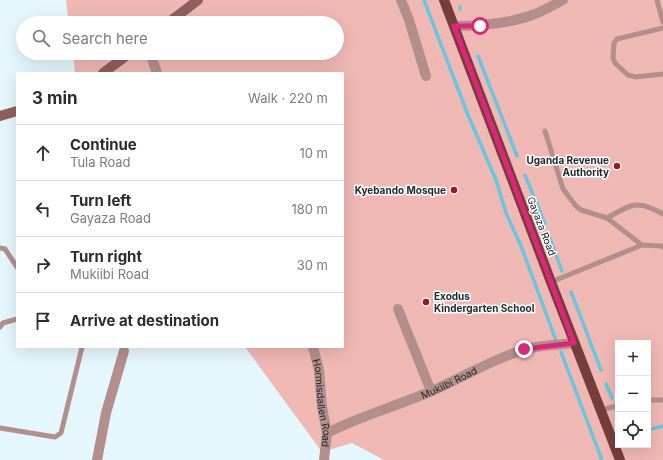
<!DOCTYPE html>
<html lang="en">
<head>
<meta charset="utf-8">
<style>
	:root { --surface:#fff; --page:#f2f2f3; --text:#2b2b33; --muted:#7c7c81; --line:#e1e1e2 }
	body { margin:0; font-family:Inter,sans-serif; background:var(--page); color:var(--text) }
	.controls { position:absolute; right:12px; bottom:12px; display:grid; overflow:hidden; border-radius:0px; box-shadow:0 4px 16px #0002 }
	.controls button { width:36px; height:36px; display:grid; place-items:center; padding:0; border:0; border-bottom:1px solid var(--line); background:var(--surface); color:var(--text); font:20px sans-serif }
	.stop { position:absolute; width:12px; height:12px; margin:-9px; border:3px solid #db2777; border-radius:50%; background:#fff }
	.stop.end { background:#db2777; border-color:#fff; box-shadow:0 1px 4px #0008 }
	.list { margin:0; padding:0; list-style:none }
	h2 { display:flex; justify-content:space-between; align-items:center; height:52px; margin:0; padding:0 16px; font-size:17px }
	h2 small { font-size:13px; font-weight:400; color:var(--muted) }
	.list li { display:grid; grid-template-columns:26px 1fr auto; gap:12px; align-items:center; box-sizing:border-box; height:56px; padding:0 16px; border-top:1px solid var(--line) }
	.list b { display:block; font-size:15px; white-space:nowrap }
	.list p { margin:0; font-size:13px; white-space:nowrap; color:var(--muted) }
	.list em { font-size:13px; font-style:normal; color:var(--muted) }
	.icon { flex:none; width:22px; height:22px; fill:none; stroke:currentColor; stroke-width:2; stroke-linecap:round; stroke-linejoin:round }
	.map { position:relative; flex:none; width:663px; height:460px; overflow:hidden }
	.search { position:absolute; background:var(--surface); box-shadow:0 4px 16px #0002; left:16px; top:16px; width:328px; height:44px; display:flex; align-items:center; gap:10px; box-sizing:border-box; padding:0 14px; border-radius:22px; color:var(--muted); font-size:15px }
	.panel { position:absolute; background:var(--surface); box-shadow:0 4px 16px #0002; left:16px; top:72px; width:328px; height:276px; border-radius:0px }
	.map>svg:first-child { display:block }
	.green { fill:#f0b8b3; fill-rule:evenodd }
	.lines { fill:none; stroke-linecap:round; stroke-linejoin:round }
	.stream { stroke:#68c5de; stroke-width:3.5 }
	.lane { stroke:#b28f8c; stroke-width:5 }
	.street { stroke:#b28f8c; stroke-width:10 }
	.secondary { stroke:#91605c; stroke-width:10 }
	.primary { stroke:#773d3b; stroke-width:10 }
	.route { stroke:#db2777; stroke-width:5 }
	.poi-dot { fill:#a91323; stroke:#fff; stroke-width:1.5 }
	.labels { text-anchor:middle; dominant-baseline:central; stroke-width:3; stroke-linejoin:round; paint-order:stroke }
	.poi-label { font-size:10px; font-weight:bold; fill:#1c282c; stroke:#fff; text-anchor:end }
	.street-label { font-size:10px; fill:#1c282c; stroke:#fff }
</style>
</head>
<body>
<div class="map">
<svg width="663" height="460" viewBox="0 0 663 460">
	<rect width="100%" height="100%" fill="#e4f7fc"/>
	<path class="green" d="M66,0H663V460H384L352,443L322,452L245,347H343V73H75L73,53H337V23H69ZM618,343H648V445H618Z"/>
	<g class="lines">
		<path class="stream" d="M424,0L468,115L496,180L506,213L521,246L557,343
			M460,7V9
			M478,56L517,156
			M525,175L545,224
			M549,236L562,271
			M571,292L582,320
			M583,323L588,336
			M589,339L601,370
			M561,352L602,460
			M606,384L612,398
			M616,410L618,413
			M648,430L663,426"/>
		<path class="lane" d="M657,0L663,22
			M663,28L617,39L614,43L613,58L615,63L628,75L636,77L663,74
			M545,131L563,189L576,206L581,210L607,218L642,245
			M607,218C632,204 637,199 663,214
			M0,248L5,249L17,267
			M551,282L642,245L661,246L663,247
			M0,327L3,323L17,319
			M648,400H663
			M600,410L618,406
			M0,428L55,437L61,433L82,347"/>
		<g class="street">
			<path d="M401,0L409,20L426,76"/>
			<path d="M454,26C482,26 509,24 535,14C545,10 554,5 563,0"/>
			<path d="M150,53L157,73"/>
			<path d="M398,309L431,391"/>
			<path id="s1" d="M313,347L319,370L322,407L327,433L324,460"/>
			<path id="s2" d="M327,433C356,418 387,409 417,397C453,384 486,361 523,350C537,345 559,345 574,343"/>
			<path d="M97,460L106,413L124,351"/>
		</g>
		<path class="secondary" d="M168,23L198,0
			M103,73L130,53
			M0,116L17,111"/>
		<path class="primary" d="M444,0L551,282L620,460"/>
	</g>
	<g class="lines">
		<path class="route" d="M480,26H454L574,343L524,349"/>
	</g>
	<g class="poi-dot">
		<circle cx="617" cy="166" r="4"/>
		<circle cx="454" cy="190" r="4"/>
		<circle cx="426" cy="302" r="4"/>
	</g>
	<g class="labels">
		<g class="poi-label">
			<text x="609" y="160">Uganda Revenue<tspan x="609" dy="12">Authority</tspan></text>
			<text x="446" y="190">Kyebando Mosque</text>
			<text x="434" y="296" text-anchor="start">Exodus<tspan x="434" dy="12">Kindergarten School</tspan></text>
		</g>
		<g class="street-label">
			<text transform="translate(542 226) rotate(69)">Gayaza Road</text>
			<text stroke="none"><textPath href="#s2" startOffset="132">Mukiibi Road</textPath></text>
			<text stroke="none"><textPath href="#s1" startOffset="57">Hormisdallen Road</textPath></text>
		</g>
	</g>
</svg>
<div class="controls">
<button>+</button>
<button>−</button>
<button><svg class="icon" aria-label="locate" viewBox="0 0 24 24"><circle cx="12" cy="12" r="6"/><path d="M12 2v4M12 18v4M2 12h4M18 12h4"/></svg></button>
</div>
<div class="stop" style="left:480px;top:26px"></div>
<div class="stop end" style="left:524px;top:349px"></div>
<div class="search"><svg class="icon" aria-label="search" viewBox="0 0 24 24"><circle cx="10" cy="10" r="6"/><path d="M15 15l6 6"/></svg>Search here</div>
<section class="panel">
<h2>3 min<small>Walk · 220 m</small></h2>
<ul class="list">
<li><svg class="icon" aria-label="ahead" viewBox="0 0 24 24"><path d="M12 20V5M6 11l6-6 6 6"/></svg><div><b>Continue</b><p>Tula Road</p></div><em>10 m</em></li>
<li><svg class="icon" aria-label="left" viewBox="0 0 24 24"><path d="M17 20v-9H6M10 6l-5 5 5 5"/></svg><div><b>Turn left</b><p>Gayaza Road</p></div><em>180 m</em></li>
<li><svg class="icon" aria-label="right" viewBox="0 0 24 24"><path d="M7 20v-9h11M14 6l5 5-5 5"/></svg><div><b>Turn right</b><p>Mukiibi Road</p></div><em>30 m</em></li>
<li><svg class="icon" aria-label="arrive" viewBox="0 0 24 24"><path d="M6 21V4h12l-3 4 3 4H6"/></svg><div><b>Arrive at destination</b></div></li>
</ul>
</section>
</div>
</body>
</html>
